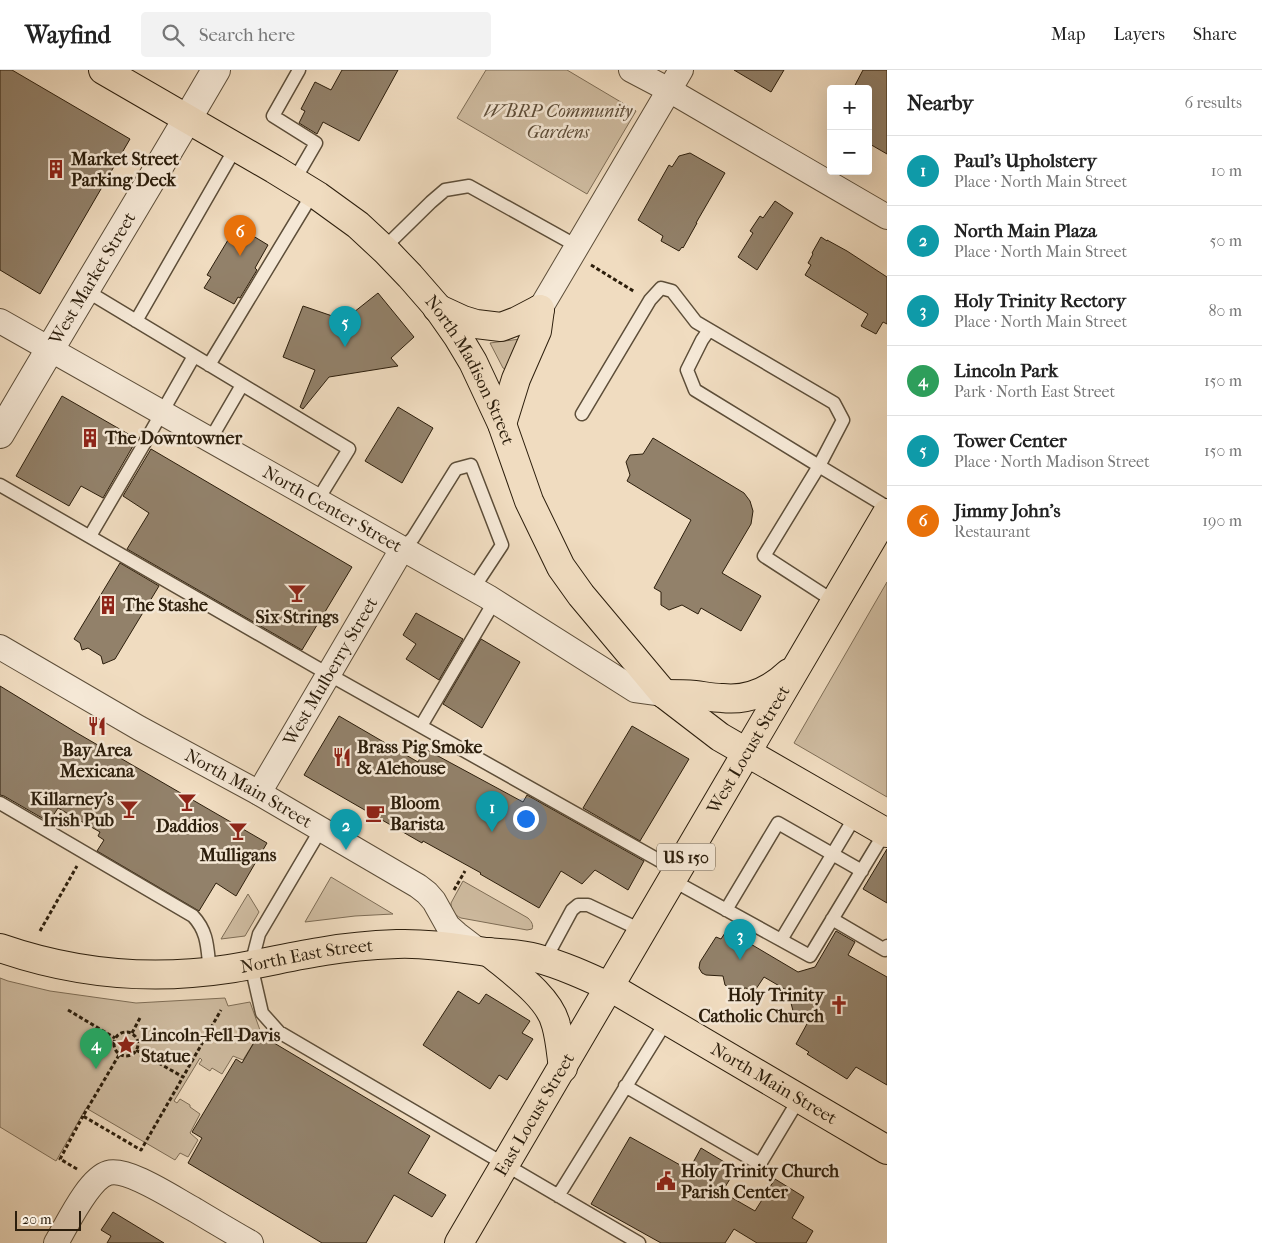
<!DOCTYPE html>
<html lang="en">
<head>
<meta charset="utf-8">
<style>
	:root { --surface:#fff; --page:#f2f2f2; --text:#222; --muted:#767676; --line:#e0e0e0; --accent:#7c3aed }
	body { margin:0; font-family:"IM FELL French Canon",serif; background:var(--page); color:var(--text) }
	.controls { position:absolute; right:15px; top:15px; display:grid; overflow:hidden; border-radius:5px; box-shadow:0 5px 20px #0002 }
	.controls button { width:45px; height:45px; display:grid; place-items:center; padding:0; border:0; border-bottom:1px solid var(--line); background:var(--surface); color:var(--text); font:25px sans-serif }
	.scale { position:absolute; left:15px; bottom:12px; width:66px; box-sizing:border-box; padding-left:5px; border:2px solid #2c1e0c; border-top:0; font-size:14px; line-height:18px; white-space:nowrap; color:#2c1e0c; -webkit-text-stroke:4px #f5e8d6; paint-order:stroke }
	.you { position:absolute; left:525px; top:748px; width:18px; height:18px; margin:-12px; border:4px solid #fff; border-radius:50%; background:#1a73e8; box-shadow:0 0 0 8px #1a73e833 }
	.badge { display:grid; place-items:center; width:32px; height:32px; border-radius:50%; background:var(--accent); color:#fff; font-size:16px; font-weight:700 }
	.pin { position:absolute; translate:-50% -41px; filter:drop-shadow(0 1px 2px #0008) }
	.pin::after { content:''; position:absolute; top:26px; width:18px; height:15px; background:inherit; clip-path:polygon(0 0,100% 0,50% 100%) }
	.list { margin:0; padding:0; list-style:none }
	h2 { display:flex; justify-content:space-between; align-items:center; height:65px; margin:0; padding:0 20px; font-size:21px }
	h2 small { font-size:16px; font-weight:400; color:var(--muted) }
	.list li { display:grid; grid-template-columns:32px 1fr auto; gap:15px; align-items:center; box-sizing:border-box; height:70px; padding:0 20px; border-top:1px solid var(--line) }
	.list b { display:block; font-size:19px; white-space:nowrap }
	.list p { margin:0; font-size:16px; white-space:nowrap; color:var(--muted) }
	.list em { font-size:16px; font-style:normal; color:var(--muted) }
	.icon { flex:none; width:28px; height:28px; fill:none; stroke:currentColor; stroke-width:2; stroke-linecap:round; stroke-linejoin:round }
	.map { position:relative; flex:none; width:887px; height:1173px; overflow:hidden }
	header { display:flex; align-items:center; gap:30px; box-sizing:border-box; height:70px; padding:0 25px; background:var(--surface); border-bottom:1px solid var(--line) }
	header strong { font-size:24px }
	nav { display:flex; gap:28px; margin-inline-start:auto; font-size:18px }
	.search { width:350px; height:45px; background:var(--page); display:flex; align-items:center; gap:12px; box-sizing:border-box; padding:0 18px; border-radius:5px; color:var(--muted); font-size:19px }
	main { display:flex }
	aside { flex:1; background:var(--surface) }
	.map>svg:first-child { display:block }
	.green { fill:#cfbca1; stroke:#7e6d56 }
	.building { fill:#92816a; stroke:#2c1e0c }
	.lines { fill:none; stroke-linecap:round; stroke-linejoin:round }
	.service-casing { stroke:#5d4e39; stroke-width:15 }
	.minor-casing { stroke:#5d4e39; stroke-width:26 }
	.tertiary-casing { stroke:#5d4e39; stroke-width:30 }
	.primary-casing { stroke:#2c1e0c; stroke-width:30 }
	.path { stroke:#2c1e0c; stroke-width:3; stroke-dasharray:4 2.5; stroke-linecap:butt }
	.service { stroke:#f5e8d6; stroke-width:12 }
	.minor { stroke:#f5e8d6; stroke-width:24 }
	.tertiary { stroke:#f5e8d6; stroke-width:28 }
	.primary { stroke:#f0dcc0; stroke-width:28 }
	.labels { text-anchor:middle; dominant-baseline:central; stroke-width:5; stroke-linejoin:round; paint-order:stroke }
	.shield { fill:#f5e8d6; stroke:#685b49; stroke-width:1 }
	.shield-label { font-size:16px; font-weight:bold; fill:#2c1e0c }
	.park-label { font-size:18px; font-style:italic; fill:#5d4d39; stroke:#f5e8d6 }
	.poi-label { font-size:18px; font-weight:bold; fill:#2c1e0c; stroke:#f5e8d6; text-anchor:start }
	.street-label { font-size:18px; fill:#2c1e0c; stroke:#f5e8d6 }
</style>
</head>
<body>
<header>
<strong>Wayfind</strong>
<div class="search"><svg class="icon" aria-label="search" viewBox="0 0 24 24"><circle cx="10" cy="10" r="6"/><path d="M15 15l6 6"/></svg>Search here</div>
<nav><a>Map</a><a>Layers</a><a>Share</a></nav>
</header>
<main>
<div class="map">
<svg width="887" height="1173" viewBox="0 0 887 1173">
	<rect width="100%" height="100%" fill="#f0dcc0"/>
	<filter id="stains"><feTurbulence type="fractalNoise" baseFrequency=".004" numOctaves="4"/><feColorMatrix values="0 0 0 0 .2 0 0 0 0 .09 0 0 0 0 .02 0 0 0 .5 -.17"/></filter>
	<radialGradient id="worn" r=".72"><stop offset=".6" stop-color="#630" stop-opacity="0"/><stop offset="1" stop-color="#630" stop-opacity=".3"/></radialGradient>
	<path class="green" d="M486,0H567L636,41L587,124L457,48Z
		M520,269L522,271L505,299L503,298L490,273Z
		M887,512V727L794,673Z
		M331,807L393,844L355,846L305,852Z
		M463,811L528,848C531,851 534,855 532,859L527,860L461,848C454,845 451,840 451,833Z
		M248,824L259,842L245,866L221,869Z
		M0,908L8,911L50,921L136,933L225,928L228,936L250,932L261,963L259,964L243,990L233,986L222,1004L212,998L210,1001L199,994L202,990L200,988L174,1031L177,1033L180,1029L190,1035V1037L200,1044L190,1063L198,1070L188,1087L180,1083L175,1090L86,1038L56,1091L0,1057Z"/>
	<path class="building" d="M0,0H12L130,69L40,224L0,200Z
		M342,0H398L359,71L323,52L317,64L299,53L305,41L301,39L315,12L331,20Z
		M734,0H784L771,22Z
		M863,0H887V84L868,73V19H853Z
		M690,83L725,103L696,153H697L683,178L682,177L679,181L661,171L663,166L638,150L669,95L672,97L679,86Z
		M775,131L793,143L757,200L738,187L753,163L750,161L760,146L763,148Z
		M240,158L268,175L255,198L257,200L240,228L238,227L234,234L204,218L211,207L207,205L228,170L231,172Z
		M821,167L827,171V170L847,181L887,207V254L883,252L876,264L861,256L868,244L805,205L811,195L808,193L813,184L812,183Z
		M378,223L414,267L391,288L398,296L329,307L303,339L300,337L315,300L283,287L303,236L344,250Z
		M62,326L137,369L103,428L81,416L69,436L16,406Z
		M398,337L433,358L402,413L365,391Z
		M653,368L744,423L750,431L753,441L751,454L722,503L761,526L741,561L701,538L698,544L682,535L669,540L661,535V522L654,518L691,450L627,411L630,405L626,392L630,385L643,384Z
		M151,379L352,497L302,580L127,479L149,443L123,426Z
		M120,493L159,516L115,589L103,594L101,586L88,578L82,580L80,573L74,569Z
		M416,543L463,569L439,610L406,589L416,574L403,565Z
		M481,569L520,592L482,658L443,634Z
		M0,616L77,663L267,773L236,826L216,813L199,841L97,781L104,770L98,766L100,762L58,738L49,752L4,726L0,725Z
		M339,646L418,692L425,679L523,732L527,725L644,791L628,820L595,800L582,814L561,801L539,838L480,804L481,803L423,771L422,773L304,705Z
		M632,656L689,689L640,771L583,738Z
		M887,779V833L863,819Z
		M727,860L798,902L815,897L836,861L855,872L848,885L887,907V1015L856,997L847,1009L807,984L809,982L796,974L808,952L794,945L788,921L764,907L754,922L746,918L733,920L725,915L723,906L706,905L702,903L699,898L700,892L716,867L721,869Z
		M458,921L479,934L486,924L530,951L522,963L533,969L507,1010L499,1005L490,1019L423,975Z
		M259,964L430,1066L408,1103L446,1125L432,1147L394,1125L366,1173H322L188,1093L202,1068L192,1062L236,989L242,993Z
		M630,1067L689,1100L701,1078L736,1099L722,1122L755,1141L775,1109L804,1127L792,1148L813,1161L806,1173H757L734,1159L725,1173H661L591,1134Z
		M113,1142L164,1173H107L111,1166L101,1160Z"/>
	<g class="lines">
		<g class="service-casing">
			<path id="service" d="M294,111L316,73L273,46L299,0
				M383,179L431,132L445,120L469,116L577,176
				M85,220L349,379L317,431
				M136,251L236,77
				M209,295L313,123
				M582,344L650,230L661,218L672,221L696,252L834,333L843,350L819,396L695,320L687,300L702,270L709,260
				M210,370L242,315
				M0,415L328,604L678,801
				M90,466L144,374L194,286
				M402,479L413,468L456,399L471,395L502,475L473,519
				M835,532L764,486L819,396L887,437
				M421,656L494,532
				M0,733L193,846C209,863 207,880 210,901
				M321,759L259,864L251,895L262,943L279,962L639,1173
				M672,810L781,870L856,745
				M726,840L778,753L862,801
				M832,849L885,880L887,876
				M781,870L810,886L885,762
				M545,890L572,840L578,835H588L643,861
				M625,1016L760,1094L799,1029
				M558,1126L667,950"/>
		</g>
		<g class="minor-casing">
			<g id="minor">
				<path d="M631,0L669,20L887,147"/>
				<path d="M540,239L681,0"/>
				<path id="s1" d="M0,251L488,527L635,620L664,624"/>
				<path id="s2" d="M0,577L139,658L259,723L418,816L427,823L434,831L448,856L457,864L478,880"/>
				<path id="s3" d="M259,723L402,479"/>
				<path d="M56,1173C67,1155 88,1109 108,1103C128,1097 176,1130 195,1140C213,1151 232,1162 251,1173"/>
			</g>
		</g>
		<g class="tertiary-casing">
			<g id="tertiary">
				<path id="s4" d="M0,364C71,242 145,122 216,0"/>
			</g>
		</g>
		<g class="primary-casing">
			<g id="primary">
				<path id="s5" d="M103,0L274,99L318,126L358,155L387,182L410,206L437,237L458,267L473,292L502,354L529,431L561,497L581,525L664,624L720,667L887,763"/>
				<path d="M437,238L463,250L476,254L501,257L517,251L540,239"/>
				<path d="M502,354L516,309L537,261L540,239"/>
				<path d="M664,624C674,624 685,624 695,625C704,626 713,628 722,628C748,631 770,621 789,603"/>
				<path id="s6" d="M0,878C75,904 150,911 228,899C261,894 292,886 325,881C348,877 373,875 397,874C427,873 457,878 487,882C503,883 521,884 536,888C562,895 586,906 610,917L887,1080"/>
				<path d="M489,882C510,900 550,927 556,955C560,969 561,984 563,998"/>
				<path id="s7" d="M459,1173L887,443"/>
			</g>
		</g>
		<path class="path" d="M591,195L635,222
			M454,820L465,801
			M40,861L77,796
			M68,940L115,968
			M114 974a12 12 0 1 1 24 0a12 12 0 1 1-24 0Z
			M132,963L141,946
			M136,980L183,1007L221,940
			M119,985L83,1046L141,1080L183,1007
			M77,1099L60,1089L83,1046"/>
		<use href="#service" class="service"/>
		<use href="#minor" class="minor"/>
		<use href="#tertiary" class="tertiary"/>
		<use href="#primary" class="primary"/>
	</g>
	<defs>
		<g id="building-bare" transform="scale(1.5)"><path d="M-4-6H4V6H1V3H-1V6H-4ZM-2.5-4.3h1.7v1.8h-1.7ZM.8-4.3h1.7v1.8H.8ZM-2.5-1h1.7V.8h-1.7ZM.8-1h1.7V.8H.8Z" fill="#8f2418" stroke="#f5e8d6" stroke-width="2.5" paint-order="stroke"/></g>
		<g id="bar-bare" transform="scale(1.5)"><path d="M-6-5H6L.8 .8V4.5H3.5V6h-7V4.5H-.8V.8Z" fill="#8f2418" stroke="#f5e8d6" stroke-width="2.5" paint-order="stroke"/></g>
		<g id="restaurant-bare" transform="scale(1.5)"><path d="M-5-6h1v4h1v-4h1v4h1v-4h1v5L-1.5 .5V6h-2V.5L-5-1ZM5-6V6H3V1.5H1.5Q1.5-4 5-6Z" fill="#8f2418" stroke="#f5e8d6" stroke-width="2.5" paint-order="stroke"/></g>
		<g id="cafe-bare" transform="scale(1.5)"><path d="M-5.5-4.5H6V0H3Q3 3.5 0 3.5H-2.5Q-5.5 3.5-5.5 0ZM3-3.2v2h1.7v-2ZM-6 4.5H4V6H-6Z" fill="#8f2418" stroke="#f5e8d6" stroke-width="2.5" paint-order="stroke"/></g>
		<g id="church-bare" transform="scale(1.5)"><path d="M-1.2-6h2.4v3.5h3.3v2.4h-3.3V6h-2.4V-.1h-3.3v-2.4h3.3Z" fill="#8f2418" stroke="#f5e8d6" stroke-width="2.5" paint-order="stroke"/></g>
		<g id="sight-bare" transform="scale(1.5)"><path d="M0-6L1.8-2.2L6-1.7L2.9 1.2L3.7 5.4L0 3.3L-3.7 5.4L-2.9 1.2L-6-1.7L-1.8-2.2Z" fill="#8f2418" stroke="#f5e8d6" stroke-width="2.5" paint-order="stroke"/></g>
		<g id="civic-bare" transform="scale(1.5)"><path d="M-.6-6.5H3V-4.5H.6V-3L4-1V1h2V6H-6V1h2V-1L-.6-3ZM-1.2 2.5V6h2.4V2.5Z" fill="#8f2418" stroke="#f5e8d6" stroke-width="2.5" paint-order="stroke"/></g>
	</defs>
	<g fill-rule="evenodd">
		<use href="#building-bare" x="56" y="99"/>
		<use href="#building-bare" x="90" y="368"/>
		<use href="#bar-bare" x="297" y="523"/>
		<use href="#building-bare" x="108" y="535"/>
		<use href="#restaurant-bare" x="97" y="656"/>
		<use href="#restaurant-bare" x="342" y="687"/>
		<use href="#bar-bare" x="187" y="732"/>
		<use href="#bar-bare" x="129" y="739"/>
		<use href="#cafe-bare" x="375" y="743"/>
		<use href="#bar-bare" x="238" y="761"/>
		<use href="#church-bare" x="839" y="935"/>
		<use href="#sight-bare" x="126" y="975"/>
		<use href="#civic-bare" x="666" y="1111"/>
	</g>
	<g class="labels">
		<rect class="shield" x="657" y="773.5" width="58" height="27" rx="4"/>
		<g class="shield-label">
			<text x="686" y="787">US 150</text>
		</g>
		<g class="park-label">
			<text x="558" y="41">WBRP Community<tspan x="558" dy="21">Gardens</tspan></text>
		</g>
		<g class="poi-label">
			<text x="71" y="89">Market Street<tspan x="71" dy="21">Parking Deck</tspan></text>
			<text x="105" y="368">The Downtowner</text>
			<text x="123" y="535">The Stashe</text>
			<text x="297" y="547" text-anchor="middle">Six Strings</text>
			<text x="357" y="677">Brass Pig Smoke<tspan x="357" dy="21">&amp; Alehouse</tspan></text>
			<text x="97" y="680" text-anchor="middle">Bay Area<tspan x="97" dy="21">Mexicana</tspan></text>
			<text x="114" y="729" text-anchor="end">Killarney's<tspan x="114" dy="21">Irish Pub</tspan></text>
			<text x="390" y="733">Bloom<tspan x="390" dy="21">Barista</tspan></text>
			<text x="187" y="756" text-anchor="middle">Daddios</text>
			<text x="238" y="785" text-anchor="middle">Mulligans</text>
			<text x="824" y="925" text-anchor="end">Holy Trinity<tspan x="824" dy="21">Catholic Church</tspan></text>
			<text x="141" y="965">Lincoln-Fell-Davis<tspan x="141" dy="21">Statue</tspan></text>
			<text x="681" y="1101">Holy Trinity Church<tspan x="681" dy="21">Parish Center</tspan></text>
		</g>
		<g class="street-label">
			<text stroke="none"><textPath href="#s4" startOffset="181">West Market Street</textPath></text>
			<text stroke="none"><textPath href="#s5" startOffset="484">North Madison Street</textPath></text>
			<text stroke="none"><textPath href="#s1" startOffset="382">North Center Street</textPath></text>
			<text stroke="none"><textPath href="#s3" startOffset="141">West Mulberry Street</textPath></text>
			<text stroke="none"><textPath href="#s7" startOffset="572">West Locust Street</textPath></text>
			<text stroke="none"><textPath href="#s2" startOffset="286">North Main Street</textPath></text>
			<text stroke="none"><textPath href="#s6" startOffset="311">North East Street</textPath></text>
			<text stroke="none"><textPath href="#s6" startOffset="812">North Main Street</textPath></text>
			<text stroke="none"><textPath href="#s7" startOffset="149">East Locust Street</textPath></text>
		</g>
	</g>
	<rect width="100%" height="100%" filter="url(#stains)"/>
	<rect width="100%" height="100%" fill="url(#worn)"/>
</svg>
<div class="controls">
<button>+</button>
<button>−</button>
</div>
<div class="scale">20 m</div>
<div class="you"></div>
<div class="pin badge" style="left:492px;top:762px;background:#0f9aa8">1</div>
<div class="pin badge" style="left:346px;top:780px;background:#0f9aa8">2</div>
<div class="pin badge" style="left:740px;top:890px;background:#0f9aa8">3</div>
<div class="pin badge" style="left:96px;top:999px;background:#2e9e5b">4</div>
<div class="pin badge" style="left:345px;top:277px;background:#0f9aa8">5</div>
<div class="pin badge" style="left:240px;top:186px;background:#e8710a">6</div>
</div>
<aside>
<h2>Nearby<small>6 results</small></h2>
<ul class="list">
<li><span class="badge" style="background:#0f9aa8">1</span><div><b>Paul's Upholstery</b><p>Place · North Main Street</p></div><em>10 m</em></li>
<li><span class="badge" style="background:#0f9aa8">2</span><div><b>North Main Plaza</b><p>Place · North Main Street</p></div><em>50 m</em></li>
<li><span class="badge" style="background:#0f9aa8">3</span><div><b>Holy Trinity Rectory</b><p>Place · North Main Street</p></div><em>80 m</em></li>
<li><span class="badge" style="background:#2e9e5b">4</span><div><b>Lincoln Park</b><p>Park · North East Street</p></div><em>150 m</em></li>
<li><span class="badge" style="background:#0f9aa8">5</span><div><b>Tower Center</b><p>Place · North Madison Street</p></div><em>150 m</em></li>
<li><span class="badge" style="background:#e8710a">6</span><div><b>Jimmy John's</b><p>Restaurant</p></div><em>190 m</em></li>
</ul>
</aside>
</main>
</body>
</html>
